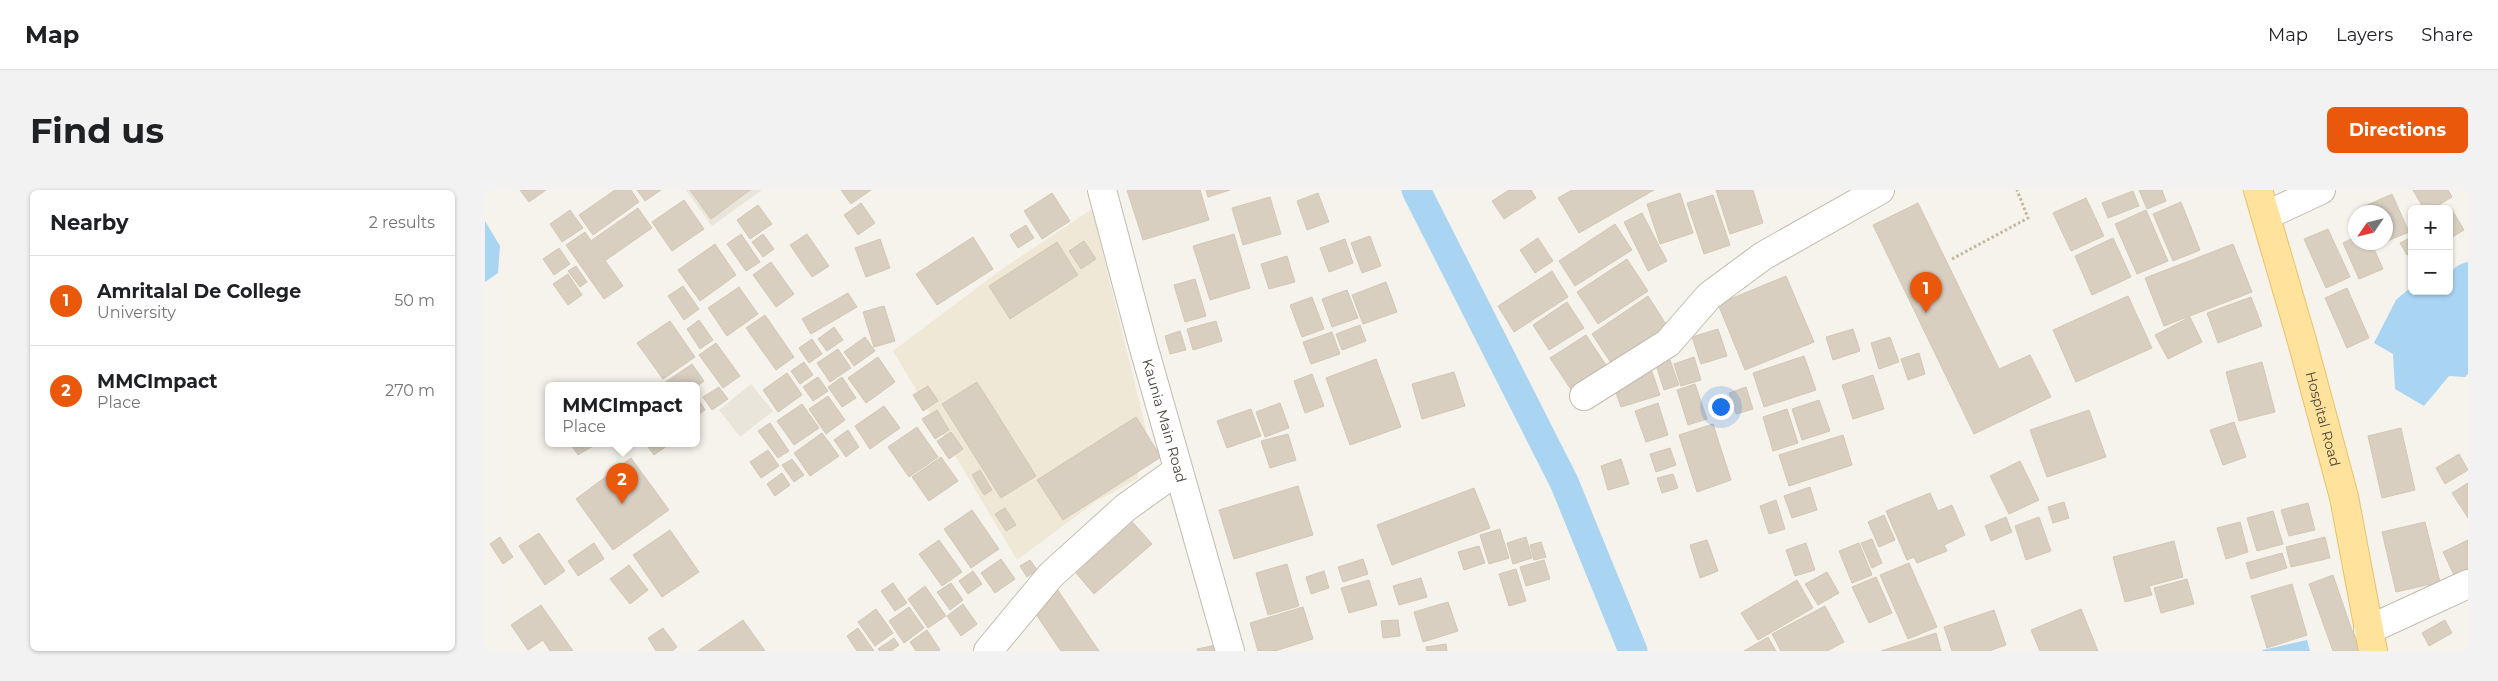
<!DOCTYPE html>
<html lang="en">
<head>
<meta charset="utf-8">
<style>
	:root { --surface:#fff; --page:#f2f2f2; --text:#202124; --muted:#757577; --line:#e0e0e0; --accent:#ea580c }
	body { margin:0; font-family:Montserrat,sans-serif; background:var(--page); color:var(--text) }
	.controls { position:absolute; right:15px; top:15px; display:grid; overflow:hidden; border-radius:8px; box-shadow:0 1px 4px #0004 }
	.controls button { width:45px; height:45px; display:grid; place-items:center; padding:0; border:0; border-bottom:1px solid var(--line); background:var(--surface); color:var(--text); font:25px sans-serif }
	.compass { position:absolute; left:1863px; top:15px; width:45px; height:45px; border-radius:50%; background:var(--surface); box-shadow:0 1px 4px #0004; rotate:235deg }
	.you { position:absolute; left:1235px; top:216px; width:18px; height:18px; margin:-12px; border:4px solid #fff; border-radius:50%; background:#1a73e8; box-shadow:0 0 0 8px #1a73e833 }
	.badge { display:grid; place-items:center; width:32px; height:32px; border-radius:50%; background:var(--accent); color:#fff; font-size:16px; font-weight:700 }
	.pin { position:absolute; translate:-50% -41px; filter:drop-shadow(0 1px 2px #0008) }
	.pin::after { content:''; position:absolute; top:26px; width:18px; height:15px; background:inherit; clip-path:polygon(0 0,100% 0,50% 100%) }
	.popup { position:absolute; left:60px; top:192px; width:155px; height:65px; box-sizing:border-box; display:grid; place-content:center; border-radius:8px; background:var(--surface); filter:drop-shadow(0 1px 4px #0005); font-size:16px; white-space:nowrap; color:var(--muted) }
	.popup b { font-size:19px; color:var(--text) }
	.popup::after { content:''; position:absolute; left:50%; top:100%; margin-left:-10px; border:10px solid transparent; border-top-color:var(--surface) }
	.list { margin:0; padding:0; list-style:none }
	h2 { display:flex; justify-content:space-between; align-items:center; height:65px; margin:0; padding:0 20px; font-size:21px }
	h2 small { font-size:16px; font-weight:400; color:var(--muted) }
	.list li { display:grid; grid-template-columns:32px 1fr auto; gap:15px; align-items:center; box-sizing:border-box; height:90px; padding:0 20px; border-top:1px solid var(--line) }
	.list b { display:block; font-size:19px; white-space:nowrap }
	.list p { margin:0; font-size:16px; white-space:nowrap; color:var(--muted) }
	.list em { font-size:16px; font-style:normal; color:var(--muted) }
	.map { position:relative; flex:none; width:1983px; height:461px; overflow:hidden; border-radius:8px }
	header { display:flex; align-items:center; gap:30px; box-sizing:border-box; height:70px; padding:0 25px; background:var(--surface); border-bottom:1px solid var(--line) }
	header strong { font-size:24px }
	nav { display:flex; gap:28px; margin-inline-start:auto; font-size:18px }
	.intro { display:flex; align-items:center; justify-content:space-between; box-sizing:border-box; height:120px; padding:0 30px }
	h1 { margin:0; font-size:35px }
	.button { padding:12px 22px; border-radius:8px; background:var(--accent); color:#fff; font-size:18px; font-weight:700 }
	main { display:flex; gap:30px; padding:0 30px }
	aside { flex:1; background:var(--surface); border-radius:8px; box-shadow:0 1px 4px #0004 }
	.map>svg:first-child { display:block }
	.residential { fill:#eae5da }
	.education { fill:#efe8d6 }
	.water { fill:#a9d4f2 }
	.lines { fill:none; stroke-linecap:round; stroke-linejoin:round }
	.canal { stroke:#a9d4f2; stroke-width:29 }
	.building { fill:#d8cfc1; stroke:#d3c7b4 }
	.minor-casing { stroke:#c2bbae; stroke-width:30 }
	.major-casing { stroke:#e6c16a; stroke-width:30 }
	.path { stroke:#c4b79f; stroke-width:3; stroke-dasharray:2.5 2.5; stroke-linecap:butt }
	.minor { stroke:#fff; stroke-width:28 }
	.major { stroke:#ffe39c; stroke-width:28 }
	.labels { text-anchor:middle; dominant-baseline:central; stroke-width:4.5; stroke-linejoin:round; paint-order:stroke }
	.street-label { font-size:14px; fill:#4b4439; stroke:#fff }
</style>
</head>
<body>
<header>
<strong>Map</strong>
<nav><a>Map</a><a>Layers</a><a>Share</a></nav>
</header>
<div class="intro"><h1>Find us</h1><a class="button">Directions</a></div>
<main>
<aside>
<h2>Nearby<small>2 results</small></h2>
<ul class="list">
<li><span class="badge">1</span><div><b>Amritalal De College</b><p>University</p></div><em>50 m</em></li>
<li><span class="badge">2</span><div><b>MMCImpact</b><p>Place</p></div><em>270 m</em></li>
</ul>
</aside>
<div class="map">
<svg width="1983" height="461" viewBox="0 0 1983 461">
	<rect width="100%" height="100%" fill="#f6f3ec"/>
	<path class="residential" d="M201,0H277L227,36Z
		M266,194L288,221L255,247L234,220Z"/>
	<path class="education" d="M607,19L661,239L652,289L610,312L532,370L408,161L517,79Z"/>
	<path class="water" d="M0,31L15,56L13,83L0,92Z
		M1983,72V184L1980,187L1964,186L1939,216L1910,199L1908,164L1889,153L1911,110L1927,96V101H1964C1964,85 1965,76 1983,72Z
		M1822,450L1825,461H1777L1778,460Z"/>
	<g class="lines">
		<path class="canal" d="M931,0L1079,292L1148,461"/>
	</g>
	<path class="building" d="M35,0H61L44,12Z
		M130,0H146L154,12L108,45L94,25Z
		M152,0H176L160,11Z
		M205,0H265L226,29Z
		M356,0H386L366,14Z
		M642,0H715L724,30L658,50Z
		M721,0H745L723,7Z
		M1024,0H1046L1051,8L1019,29L1007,11Z
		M1087,0H1169L1094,43L1073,8Z
		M1231,0H1268L1278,33L1245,44Z
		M1654,0H1677L1681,11L1662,19Z
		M1928,0H1963L1967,7L1947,19H1939Z
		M1648,1L1654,16L1623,28L1617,13Z
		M567,3L585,31L557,49L539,21Z
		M833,3L844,32L822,40L812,11Z
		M1195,3L1208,43L1175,54L1162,14Z
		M1907,4L1924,42L1900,52V22H1880L1878,17Z
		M1228,5L1245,55L1219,64L1202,13Z
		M785,7L796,44L758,55L747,18Z
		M1601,8L1619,46L1586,61L1568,23Z
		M199,10L219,39L187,61L167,32Z
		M1696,12L1715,60L1688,71L1668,24Z
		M376,13L390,33L373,45L359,25Z
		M1433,13L1514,179L1545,165L1566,207L1489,244L1388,35Z
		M273,15L287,34L265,49L252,30Z
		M153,18L167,38L121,70L107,50Z
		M1966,18L1979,40L1964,49V19Z
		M85,20L98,38L77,52L65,34Z
		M1661,20L1683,71L1652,84L1630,34Z
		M1157,23L1182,71L1163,81L1139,32Z
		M1130,34L1147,60L1090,96L1074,71Z
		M541,35L549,48L533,58L525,45Z
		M1843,39L1865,87L1841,98L1819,49Z
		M100,42L138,96L119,109L81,55Z
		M256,44L275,72L261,81L242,54Z
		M278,44L289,59L278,67L267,52Z
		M322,44L344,76L327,87L305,55Z
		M749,44L765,98L725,110L708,56Z
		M885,46L896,76L877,83L866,53Z
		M488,47L508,79L452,115L431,84Z
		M1870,47V52H1886L1898,79L1874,89L1858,53Z
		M1927,47V62L1922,65L1915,53Z
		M1053,48L1068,71L1050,83L1035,60Z
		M1628,48L1646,87L1607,105L1590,66Z
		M395,49L405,78L381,87L370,58Z
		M860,49L868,73L844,82L835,58Z
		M599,51L611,69L596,79L584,61Z
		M572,52L593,85L525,129L504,96Z
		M230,54L251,85L215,111L193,80Z
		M1748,54L1767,102L1679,136L1660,88Z
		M74,58L85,74L69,85L58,69Z
		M802,66L810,92L784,99L776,74Z
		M1142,69L1163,101L1113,134L1092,102Z
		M286,72L309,104L291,117L268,85Z
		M91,76L102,92L95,97L83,81Z
		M1067,81L1083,107L1029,142L1013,116Z
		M83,84L97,105L83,115L68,94Z
		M1301,86L1329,152L1260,180L1233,114Z
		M710,89L721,126L700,132L689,95Z
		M901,92L912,122L878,134L867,105Z
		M198,96L214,119L199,130L183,106Z
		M254,97L273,124L242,146L223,118Z
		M1862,98L1884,148L1862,158L1840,108Z
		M862,100L873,128L847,137L837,109Z
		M363,103L372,117L326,144L317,129Z
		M1163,106L1184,139L1128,176L1107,144Z
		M1643,106L1667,158L1591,192L1568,140Z
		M827,107L839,139L817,147L805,115Z
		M1766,107L1777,136L1733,153L1722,123Z
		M1082,112L1099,138L1064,160L1048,135Z
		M399,116L410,151L389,157L378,122Z
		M280,125L309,167L291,180L261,138Z
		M1705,127L1717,152L1683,169L1670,145Z
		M214,130L228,150L215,159L202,139Z
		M185,131L210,167L178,189L152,153Z
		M731,131L737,151L708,160L702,139Z
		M875,135L881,151L857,160L851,144Z
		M349,137L358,150L342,161L333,149Z
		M1233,139L1242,166L1216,174L1207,147Z
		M1368,139L1375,161L1348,170L1341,147Z
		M695,141L701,160L685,164L680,146Z
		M847,142L855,164L826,174L818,152Z
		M1101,145L1123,178L1087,201L1065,168Z
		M380,147L390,161L369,176L359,162Z
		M1405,147L1414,172L1394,179L1386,153Z
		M327,149L337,164L324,173L314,158Z
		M231,153L255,186L238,198L214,165Z
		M353,159L366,178L345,192L332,173Z
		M1434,163L1440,184L1423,190L1416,169Z
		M1319,166L1331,200L1279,217L1268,183Z
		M393,167L410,192L381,213L363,188Z
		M1209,167L1216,190L1196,196L1189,174Z
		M891,169L916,237L865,255L841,188Z
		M1185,170L1194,195L1179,200L1171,175Z
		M319,172L328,185L315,194L306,181Z
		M1777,172L1790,222L1754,231L1741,182Z
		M207,174L219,191L211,197L181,195L179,193Z
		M1166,179L1175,205L1136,217L1127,191Z
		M969,182L980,216L937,229L927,194Z
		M302,183L317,205L293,222L278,200Z
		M827,184L839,216L820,223L809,191Z
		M1388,185L1399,219L1368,229L1357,195Z
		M333,187L343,201L328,211L318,197Z
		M357,187L371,208L357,217L343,197Z
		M492,192L551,286L516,308L457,214Z
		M1210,194L1222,229L1203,235L1192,200Z
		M443,196L453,211L438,221L428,205Z
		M234,197L243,209L227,220L218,207Z
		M1261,197L1268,219L1251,224L1244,203Z
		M211,206L220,220L211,226Z
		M343,206L360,230L341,244L324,219Z
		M1334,210L1345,241L1317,250L1307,219Z
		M795,213L804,238L780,247L771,222Z
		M1173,213L1183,245L1161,252L1150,221Z
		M317,214L334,238L309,255L292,231Z
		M399,216L415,238L385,259L370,236Z
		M766,219L776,246L742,258L732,231Z
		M1302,219L1313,253L1288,261L1278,227Z
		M452,220L464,240L450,249L437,229Z
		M1604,220L1621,267L1562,287L1545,240Z
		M651,227L676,267L578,330L552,290Z
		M1749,232L1761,267L1738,275L1725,240Z
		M285,233L304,261L293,268L273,241Z
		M1228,234L1246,290L1212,302L1194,245Z
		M432,237L453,267L424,287L403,257Z
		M1916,238L1930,300L1897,308L1883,246Z
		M363,240L374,257L361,267L349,250Z
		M466,242L478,259L464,269L452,251Z
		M337,243L354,266L325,286L309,263Z
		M803,244L811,270L785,278L776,251Z
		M1358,245L1367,275L1304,296L1294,265Z
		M85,253H113L93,265Z
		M160,253H186L169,265Z
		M1185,258L1191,275L1171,282L1165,264Z
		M283,260L294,276L276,288L265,272Z
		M1974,264L1983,280L1960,294L1951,278Z
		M456,267L473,291L444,311L427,287Z
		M146,268L184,320L128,360L91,309Z
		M307,269L319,285L309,292L297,275Z
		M1136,269L1144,294L1123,300L1116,276Z
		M1535,271L1554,310L1524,324L1505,286Z
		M495,280L507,300L499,305L487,285Z
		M297,283L305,295L290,306L282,294Z
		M1188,284L1193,298L1177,303L1172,288Z
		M1983,293V328L1967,303Z
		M813,296L828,345L749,369L734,320Z
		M1325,297L1332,320L1307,328L1299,306Z
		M989,298L1005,338L907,375L892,335Z
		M1445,303L1453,321L1467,315L1480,345L1459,355L1462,361L1432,373L1429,367L1422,370L1401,321Z
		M1291,310L1300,339L1284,344L1275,316Z
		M1579,312L1584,328L1568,333L1563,317Z
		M1823,313L1830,340L1804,346L1796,320Z
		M520,318L531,335L521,341L510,324Z
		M487,320L514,359L486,378L459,339Z
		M1788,321L1798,354L1772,361L1762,328Z
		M1399,325L1410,350L1394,357L1383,332Z
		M643,327L667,354L609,404L585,376Z
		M1521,327L1527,342L1506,351L1500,336Z
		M1554,327L1566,361L1541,370L1530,336Z
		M1755,332L1763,362L1741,369L1732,338Z
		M1940,332L1955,392L1911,402L1897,342Z
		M1015,339L1024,368L1004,374L995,345Z
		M185,340L214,382L177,407L148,365Z
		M54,343L80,381L60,395L34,356Z
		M15,347L28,367L18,374L5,354Z
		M1041,347L1047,368L1028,374L1022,353Z
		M1840,347L1845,368L1806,377L1801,357Z
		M1387,349L1397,373L1387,378L1376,353Z
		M454,350L477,382L457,396L434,364Z
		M1222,350L1233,381L1215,388L1205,355Z
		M1983,350V380L1970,387L1958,362Z
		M1689,351L1698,387L1664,396L1667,405L1640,412L1628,367Z
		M1056,352L1061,367L1049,370L1045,355Z
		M109,353L119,369L93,386L83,371Z
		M1321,353L1330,380L1310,386L1301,360Z
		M1374,353L1387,385L1367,393L1354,361Z
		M994,356L1000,373L979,380L973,362Z
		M1797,363L1802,378L1766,389L1761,373Z
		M516,369L530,389L510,403L496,383Z
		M878,369L883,384L858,392L853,377Z
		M545,370L552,380L542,387L535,376Z
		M1059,370L1065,389L1041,396L1035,377Z
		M1424,373L1452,437L1423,449L1395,385Z
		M802,374L814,416L783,425L771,383Z
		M144,375L163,400L145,414L125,389Z
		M1031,379L1041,411L1024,416L1014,384Z
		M488,381L497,394L483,404L474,391Z
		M839,381L844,398L826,404L821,387Z
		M1342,382L1354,403L1333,415L1320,394Z
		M1848,385L1874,461H1848L1824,394Z
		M1391,387L1407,423L1384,433L1367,397Z
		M936,388L942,407L914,415L908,396Z
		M1702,389L1709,414L1676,423L1669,398Z
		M884,390L892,415L864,423L856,398Z
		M1312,390L1328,418L1273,450L1256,423Z
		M408,393L422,413L410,421L396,401Z
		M466,393L478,410L465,420L452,402Z
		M1807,394L1822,445L1782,458L1766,406Z
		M440,396L461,426L443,438L423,409Z
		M570,396L614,461H576L544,414Z
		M963,412L973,441L938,452L929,422Z
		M478,414L492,434L476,446L462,426Z
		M56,415L88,461H65L58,450L43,460L26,435Z
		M1340,416L1359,452L1342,461H1296L1287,444Z
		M424,417L439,438L419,453L404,431Z
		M818,417L828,449L790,461H773L765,433Z
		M391,419L408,443L390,456L373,432Z
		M1596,419L1613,461H1555L1546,440Z
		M1509,420L1521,455L1504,461H1467L1459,437Z
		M258,430L280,461H213Z
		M913,430L915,446L898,448L896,431Z
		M1960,430L1967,443L1944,456L1937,443Z
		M178,438L192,457L187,461H171L163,448Z
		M373,438L389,461H372L362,446Z
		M442,440L455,460L454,461H431L425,452Z
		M1451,443L1456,461H1396Z
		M1283,447L1291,461H1259Z
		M409,448L414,455L406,461H395L393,459Z
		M736,454L738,461H713L712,459Z
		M961,454L962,461H942L941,457Z"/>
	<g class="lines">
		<g class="minor-casing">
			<g id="minor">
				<path id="s1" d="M617,0L658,155L745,461"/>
				<path d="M1782,25L1836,0"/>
				<path d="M1099,206L1183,153L1224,106L1278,66L1395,0"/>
				<path d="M1883,440L1983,394"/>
				<path d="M503,461L566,385L640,318L693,280"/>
			</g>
		</g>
		<g class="major-casing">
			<g id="major">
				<path id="s2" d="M1773,0L1817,151L1859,307L1888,461"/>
			</g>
		</g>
		<path class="path" d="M1467,69L1543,28L1532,0"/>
		<use href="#minor" class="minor"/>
		<use href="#major" class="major"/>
	</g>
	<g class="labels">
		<g class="street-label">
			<text stroke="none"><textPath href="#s2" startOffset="238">Hospital Road</textPath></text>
			<text stroke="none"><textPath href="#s1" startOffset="239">Kaunia Main Road</textPath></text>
		</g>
	</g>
</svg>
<div class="controls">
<button>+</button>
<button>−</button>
</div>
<svg class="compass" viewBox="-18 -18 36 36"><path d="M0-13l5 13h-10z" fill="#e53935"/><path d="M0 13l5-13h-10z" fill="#757577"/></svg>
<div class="you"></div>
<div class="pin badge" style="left:1441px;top:123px">1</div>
<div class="pin badge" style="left:137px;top:314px">2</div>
<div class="popup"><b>MMCImpact</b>Place</div>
</div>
</main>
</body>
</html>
